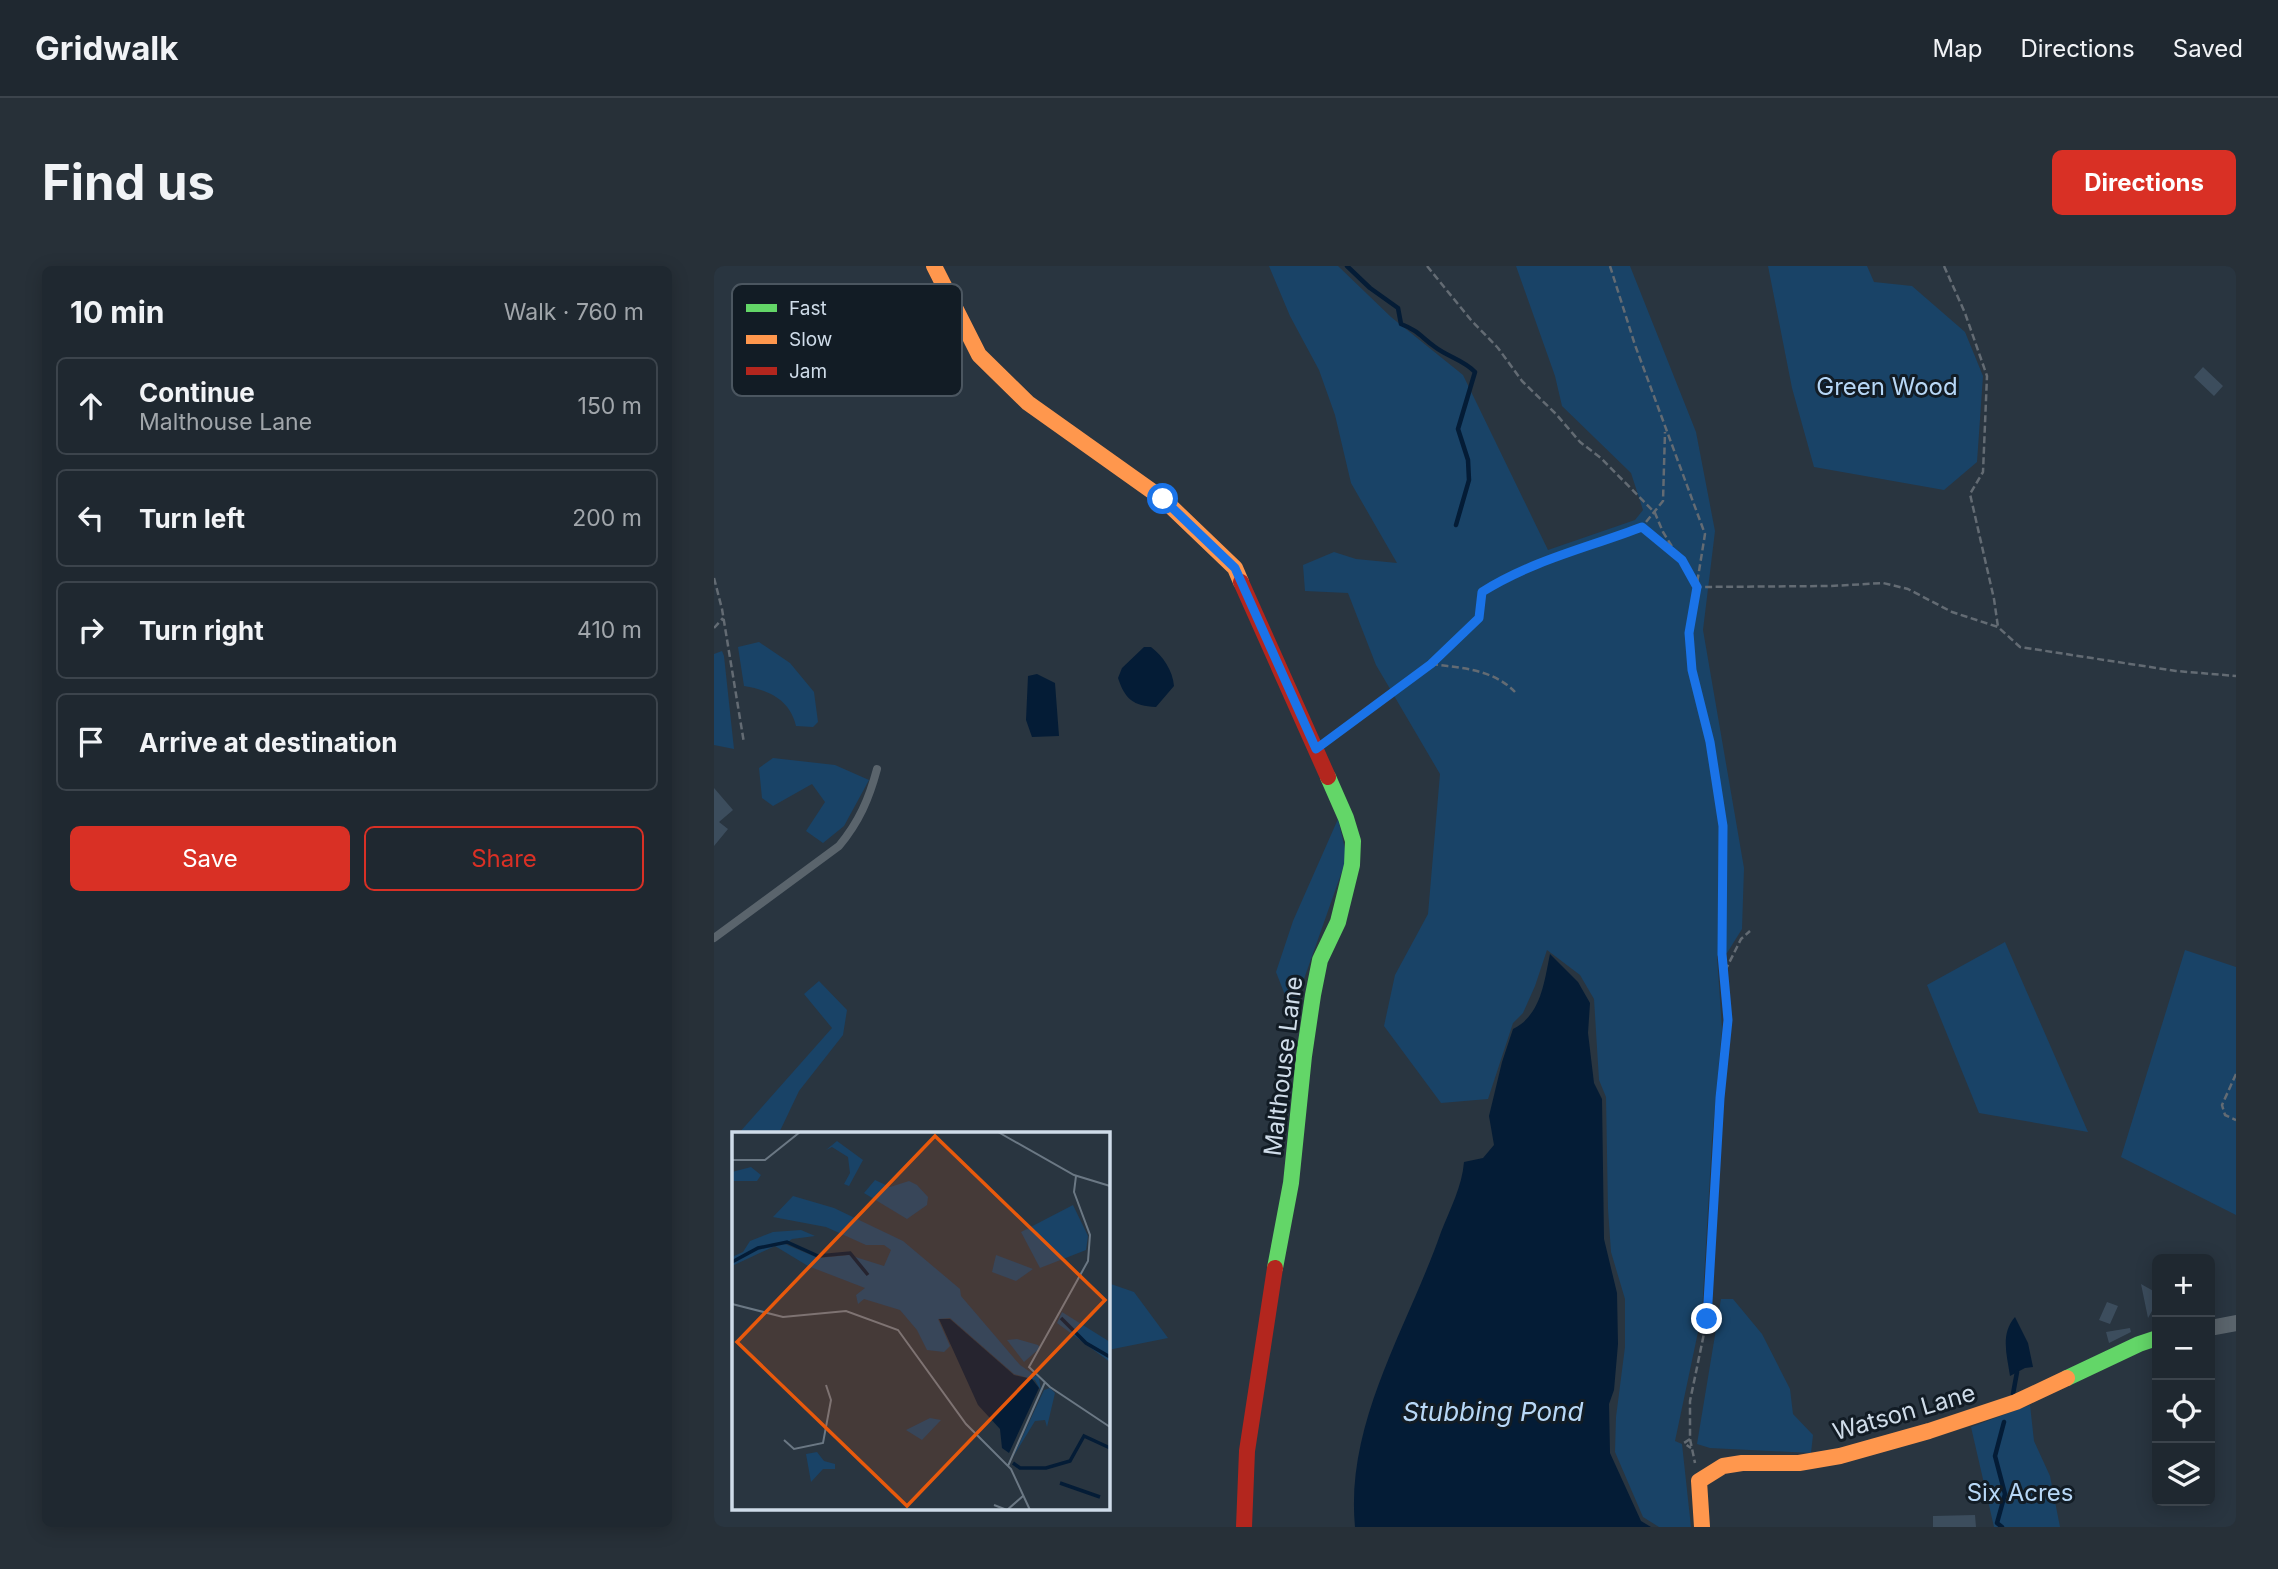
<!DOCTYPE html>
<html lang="en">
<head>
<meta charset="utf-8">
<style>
	:root { --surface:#1f2830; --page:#273038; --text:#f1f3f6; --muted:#a1a6ab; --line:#3c444c; --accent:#d93025 }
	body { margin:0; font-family:Inter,sans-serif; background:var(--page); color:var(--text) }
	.controls { position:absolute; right:21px; bottom:21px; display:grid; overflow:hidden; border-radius:10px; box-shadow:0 4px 18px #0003 }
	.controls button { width:63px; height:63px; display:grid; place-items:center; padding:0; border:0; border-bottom:2px solid var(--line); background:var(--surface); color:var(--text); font:35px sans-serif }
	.stop { position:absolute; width:21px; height:21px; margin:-16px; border:5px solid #1a73e8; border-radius:50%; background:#fff }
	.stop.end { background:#1a73e8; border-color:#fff; box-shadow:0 2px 7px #0008 }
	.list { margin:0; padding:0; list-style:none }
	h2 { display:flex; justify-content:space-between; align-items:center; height:91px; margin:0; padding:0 28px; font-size:30px }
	h2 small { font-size:23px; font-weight:400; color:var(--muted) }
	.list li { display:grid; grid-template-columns:46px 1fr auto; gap:21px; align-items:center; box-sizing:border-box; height:98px; margin:0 14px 14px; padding:0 14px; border:2px solid var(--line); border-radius:10px }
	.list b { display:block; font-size:26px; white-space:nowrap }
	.list p { margin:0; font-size:23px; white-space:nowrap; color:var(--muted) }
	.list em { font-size:23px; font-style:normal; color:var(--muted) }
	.actions { display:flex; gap:14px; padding:21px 28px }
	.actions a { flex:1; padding:16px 0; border:2px solid var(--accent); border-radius:10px; text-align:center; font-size:24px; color:var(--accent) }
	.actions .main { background:var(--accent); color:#fff }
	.icon { flex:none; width:38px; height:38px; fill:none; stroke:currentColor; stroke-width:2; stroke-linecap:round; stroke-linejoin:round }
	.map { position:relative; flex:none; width:1522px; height:1261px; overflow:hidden; border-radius:10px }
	header { display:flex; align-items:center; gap:42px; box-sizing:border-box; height:98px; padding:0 35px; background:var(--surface); border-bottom:2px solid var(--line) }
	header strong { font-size:33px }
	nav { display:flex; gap:38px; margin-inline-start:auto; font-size:24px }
	.intro { display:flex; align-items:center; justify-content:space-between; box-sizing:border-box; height:168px; padding:0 42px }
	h1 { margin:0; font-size:49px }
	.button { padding:18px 32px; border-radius:10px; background:var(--accent); color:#fff; font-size:24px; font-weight:700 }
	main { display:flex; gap:42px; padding:0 42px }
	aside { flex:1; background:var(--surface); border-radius:10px; box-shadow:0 4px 18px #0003 }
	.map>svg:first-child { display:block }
	.green { fill:#194367 }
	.water { fill:#041c36 }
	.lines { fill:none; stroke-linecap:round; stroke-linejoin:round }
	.stream { stroke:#041c36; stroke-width:4.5 }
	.building { fill:#3c4d5d }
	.path { stroke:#636b73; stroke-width:2.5; stroke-dasharray:7 3.5; stroke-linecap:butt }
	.lane { stroke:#5a646c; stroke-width:8 }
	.street { stroke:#5a646c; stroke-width:16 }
	.fast { stroke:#63d668; stroke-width:16 }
	.slow { stroke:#ff974d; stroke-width:16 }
	.jam { stroke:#b3261e; stroke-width:16 }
	.route { stroke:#1a73e8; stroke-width:9 }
	.labels { text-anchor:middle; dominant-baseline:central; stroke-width:6; stroke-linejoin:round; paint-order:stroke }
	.park-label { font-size:24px; fill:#b7d7f6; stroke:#121c25 }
	.street-label { font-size:24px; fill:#cfdce9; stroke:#121c25 }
	.water-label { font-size:26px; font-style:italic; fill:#b8d8f7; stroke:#121c25 }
	.inset-river { fill:none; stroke:#041c36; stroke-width:3.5 }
	.inset-road { fill:none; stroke:#6b7884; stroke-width:2 }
	.view { fill:#e8590c; fill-opacity:0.15; stroke:#e8590c; stroke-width:3.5 }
	.inset-edge { fill:none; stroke:#cfdce9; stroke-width:3.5 }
	.key { fill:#121c25; stroke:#4b5660; stroke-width:2 }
	.key-label { font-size:19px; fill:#cfdce9 }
</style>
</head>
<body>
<header>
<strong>Gridwalk</strong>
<nav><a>Map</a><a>Directions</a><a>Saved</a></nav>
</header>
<div class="intro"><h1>Find us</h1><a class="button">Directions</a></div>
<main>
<aside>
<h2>10 min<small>Walk · 760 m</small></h2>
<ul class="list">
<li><svg class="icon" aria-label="ahead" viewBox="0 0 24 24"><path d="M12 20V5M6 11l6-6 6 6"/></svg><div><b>Continue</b><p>Malthouse Lane</p></div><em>150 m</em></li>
<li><svg class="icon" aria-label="left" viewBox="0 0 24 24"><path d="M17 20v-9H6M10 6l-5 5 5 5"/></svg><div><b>Turn left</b></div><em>200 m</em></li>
<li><svg class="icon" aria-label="right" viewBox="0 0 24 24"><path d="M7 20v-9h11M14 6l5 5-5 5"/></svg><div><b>Turn right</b></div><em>410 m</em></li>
<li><svg class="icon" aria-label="arrive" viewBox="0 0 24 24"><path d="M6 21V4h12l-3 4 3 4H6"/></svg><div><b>Arrive at destination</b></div></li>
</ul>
<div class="actions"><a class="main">Save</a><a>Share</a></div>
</aside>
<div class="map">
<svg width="1522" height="1261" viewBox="0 0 1522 1261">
	<rect width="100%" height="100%" fill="#293540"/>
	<path class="green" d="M555,0H624L677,51L749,109L834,284L921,254L929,244L917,207L848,140L841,110L802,0H916L982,166L1001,265L989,364L1030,602L1028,663L1013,687L1003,690L1008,763L998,874L988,1047L961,1175L968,1178L977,1261H945L929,1251L901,1186L902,1151L911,1081V1033L897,986L894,943L892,831L885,814L880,733L866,709L833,684L821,720L809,747L799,757L774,833L727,837L670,760L681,709L714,648L726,508L662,399L634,327L591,325L589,299L620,286L642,293L683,297L637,217L621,149L605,104L576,50Z
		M1054,0H1153L1160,16L1198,20L1251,66L1269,110L1263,196L1230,224L1100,201L1078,122Z
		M45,376L76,397L100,426L104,456L99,461L82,460C76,434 55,424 30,420L24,381Z
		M8,385L10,390L20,483L0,479V388Z
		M59,492L121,499L155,514L130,560L109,577L92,565L111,536L98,518L59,540L48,532L45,502Z
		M624,553L633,591L578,747L562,706L579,655Z
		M1291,676L1374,866L1265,847L1213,719Z
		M1471,684L1522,701V949L1407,891Z
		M105,715L133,744L129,769L85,825L65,867H25L118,762L90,728Z
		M394,1017L420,1026L454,1072L394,1084Z
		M1007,1033H1019L1048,1068L1076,1123L1079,1148L1099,1169L1097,1187L996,1182L983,1178Z
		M1316,1139L1320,1175L1336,1210L1346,1261H1280L1257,1161Z"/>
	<path class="water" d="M430,381H437C449,390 459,405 460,420L442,441C419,440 411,433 404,412L408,402Z
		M323,408L341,417L345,470L318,471L312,454L314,410Z
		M836,688L864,716L876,737L874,767L880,817L888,833L890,973L903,1027L904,1078L900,1124L895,1138L896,1187L927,1255L937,1261H641C631,1156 694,1061 727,966C736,943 748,921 750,896L769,892L780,879L775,850L788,796L799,763C827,749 830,717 836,688Z
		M1301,1051L1314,1077L1319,1101L1311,1102L1296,1110C1293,1089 1286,1068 1301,1051Z"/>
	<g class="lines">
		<path class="stream" d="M633,0L656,22L684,42L687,58C705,65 707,71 721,81C734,91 750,94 761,106L744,163L754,194L755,214L742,259
			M1299,1128L1303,1106
			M1288,1261L1283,1257L1291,1228L1281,1190L1290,1156"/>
	</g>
	<path class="building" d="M1489,101L1509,120L1500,130L1480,111Z
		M0,522L19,544L5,556L14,563L0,580Z
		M1427,1018L1443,1027V1036L1434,1052Z
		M1393,1036L1404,1040L1396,1058L1385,1054Z
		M1416,1062L1417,1066L1395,1077L1392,1066Z
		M1261,1249L1262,1261H1219V1250Z"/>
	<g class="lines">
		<path class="path" d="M713,0L757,54L784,82L808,115L842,148L866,176L887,192L941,247L949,266L983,321L1117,320L1169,317L1194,323L1238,346L1284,361L1306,381L1462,405L1522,410
			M896,0L921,79L991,268L975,367L978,404L996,476L1009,560L1008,688L1014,754L1006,832L993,1053L976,1135V1173L981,1197
			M1230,0L1251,47L1273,110L1269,206L1256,228L1280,333L1284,361
			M928,261L965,292
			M0,312L8,343L30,477
			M0,362L9,352
			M717,398C747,402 779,403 801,426
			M616,474L717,398L765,353L768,326L836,291L928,261L949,235L951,166
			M1011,705L1027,673L1036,665
			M1522,808L1508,839L1511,849L1522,854
			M976,1173L970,1177L977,1182"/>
		<path class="lane" d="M0,672L125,580C145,556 155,533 163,503"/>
		<path class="street" d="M1496,1062L1522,1057"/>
		<path class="fast" d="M561,1002L577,917L590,790L599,729L606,694L624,656L638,599L639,575L632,552L614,511
			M1353,1112L1425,1078L1443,1072"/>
		<path class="slow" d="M220,0L265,89L314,137L449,233L521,302L527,316
			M988,1261L985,1215L1009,1200L1028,1197H1085L1126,1190L1215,1165L1302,1136L1353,1112"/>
		<path class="jam" d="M527,316L614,511
			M530,1261L533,1185L561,1002"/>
	</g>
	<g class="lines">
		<path class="route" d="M449,233L521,302L602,483L717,398L765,352L768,326C819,294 873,282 928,261L968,294L983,321L975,367L978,404L996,476L1009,560L1008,688L1014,754L1006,832L993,1053"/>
	</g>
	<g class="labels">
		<g class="park-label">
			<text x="1173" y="120">Green Wood</text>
			<text x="1306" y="1226">Six Acres</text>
		</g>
		<g class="street-label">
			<text transform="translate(569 800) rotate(-83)">Malthouse Lane</text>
			<text transform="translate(1190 1146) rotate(-16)">Watson Lane</text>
		</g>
		<g class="water-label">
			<text x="779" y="1145">Stubbing Pond</text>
		</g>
	</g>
	<g transform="translate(18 866)">
		<rect width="378" height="378" fill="#293540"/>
		<path d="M105,9L131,28L117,54L112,52L118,41L116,25L100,15L94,18ZM19,35L29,43L25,49H0V40ZM143,48L158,55L177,49L185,53L196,65L195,73L175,87L132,61ZM61,64L102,76L171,109L228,157L229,164L288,233L307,246L309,259L303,248L282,242L218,186L206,187L218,214L212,220L195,218L185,198L168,178L132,167L126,172L124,163L133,156L76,134L43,114L0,134V125L11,120L18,109L41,100L69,98L83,104L60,107L53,112L86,126L117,123L152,134L159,118L152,113H134L94,95L41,85ZM341,73L356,104L354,118L308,136L289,100ZM264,123L301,137L284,149L260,140ZM330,180L378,210V230L325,191ZM285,207L306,213L308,216L292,230L275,208ZM318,256L323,261L315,295L313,288L303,289L281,325L312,258ZM198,286L209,288L190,308L174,298ZM85,320L92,329L103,332V337H91L79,350L74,322Z" fill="#194367"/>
		<path d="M207,187H218L282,243L300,247L307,256L277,321L270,316L268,297L246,273Z" fill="#041c36"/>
		<path class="inset-river" d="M0,130L26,116L55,110L86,124L118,121L136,143M329,186L354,211L378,225M281,331L288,336H314L338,329L352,304L378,316M328,351L368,365"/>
		<path class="inset-road" d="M266,0L342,43L378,54M0,28H33L68,0M344,44L342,60L358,103L356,129L297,235L318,255L378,295M0,172L51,185L114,179L166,198L234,292L279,337L298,378M52,308L62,317L91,311L99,268L94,253M276,334L313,250M262,373L275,378L291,364"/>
		<path class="view" d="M203,4L373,168L175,374L5,210Z"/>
		<rect width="378" height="378" class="inset-edge"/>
	</g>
	<rect x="18" y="18" width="230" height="112" rx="10" class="key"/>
	<rect x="32" y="38" width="31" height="8" fill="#63d668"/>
	<rect x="32" y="69" width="31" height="9" fill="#ff974d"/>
	<rect x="32" y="101" width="31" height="8" fill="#b3261e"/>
	<g class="key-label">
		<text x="75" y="49">Fast</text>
		<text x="75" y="80">Slow</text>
		<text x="75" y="112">Jam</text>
	</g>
</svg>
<div class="controls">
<button>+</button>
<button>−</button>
<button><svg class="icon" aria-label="locate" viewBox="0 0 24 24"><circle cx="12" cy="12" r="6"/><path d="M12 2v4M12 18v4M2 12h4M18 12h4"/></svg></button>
<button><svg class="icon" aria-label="layers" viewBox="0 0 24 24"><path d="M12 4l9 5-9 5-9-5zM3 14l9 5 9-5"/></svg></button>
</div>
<div class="stop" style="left:449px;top:233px"></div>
<div class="stop end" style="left:993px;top:1053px"></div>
</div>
</main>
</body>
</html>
